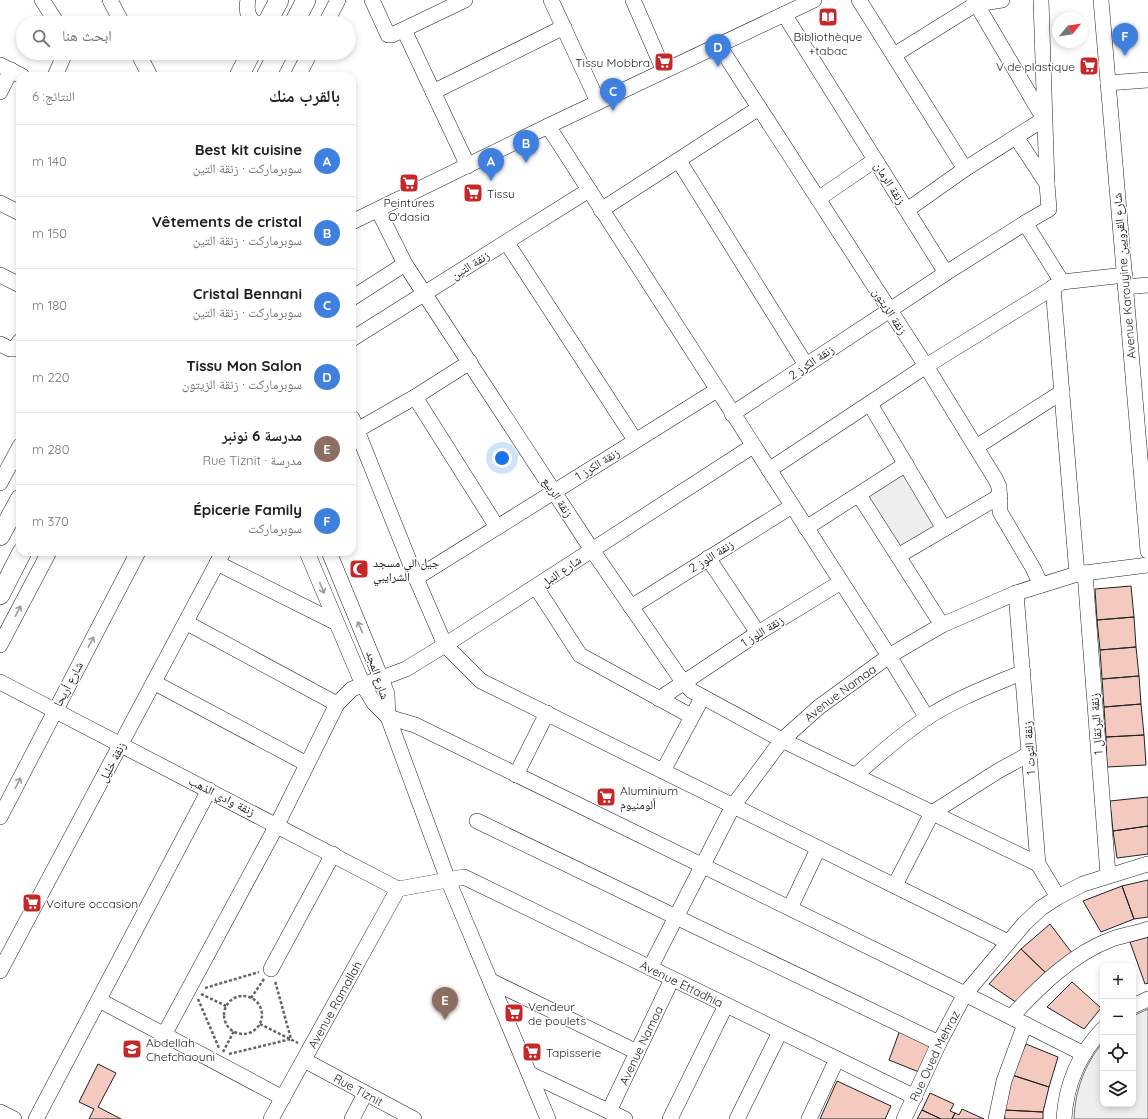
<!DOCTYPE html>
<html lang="ar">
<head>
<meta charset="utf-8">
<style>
	:root { --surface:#fff; --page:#f2f2f2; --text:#202124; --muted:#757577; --line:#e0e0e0; --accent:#0b8043 }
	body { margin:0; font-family:Quicksand,"Noto Naskh Arabic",sans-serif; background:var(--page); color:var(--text); direction:rtl }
	.controls { position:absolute; right:12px; bottom:12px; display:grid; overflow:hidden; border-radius:8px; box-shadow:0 2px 6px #0003 }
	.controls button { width:36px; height:36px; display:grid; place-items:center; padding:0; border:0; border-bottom:1px solid var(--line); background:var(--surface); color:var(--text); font:20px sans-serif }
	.compass { position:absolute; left:1052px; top:12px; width:36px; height:36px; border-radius:50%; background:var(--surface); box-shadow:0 2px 6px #0003; rotate:60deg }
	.you { position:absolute; left:502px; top:458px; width:14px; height:14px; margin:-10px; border:3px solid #fff; border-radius:50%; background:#1a73e8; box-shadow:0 0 0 6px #1a73e833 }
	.badge { display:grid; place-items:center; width:26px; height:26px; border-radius:50%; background:var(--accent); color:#fff; font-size:13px; font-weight:700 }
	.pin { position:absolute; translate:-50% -33px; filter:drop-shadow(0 1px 2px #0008) }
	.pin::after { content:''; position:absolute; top:21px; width:14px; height:12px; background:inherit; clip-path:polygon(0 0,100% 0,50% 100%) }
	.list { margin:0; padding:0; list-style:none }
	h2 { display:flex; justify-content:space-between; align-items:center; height:52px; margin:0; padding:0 16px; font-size:17px }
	h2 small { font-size:13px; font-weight:400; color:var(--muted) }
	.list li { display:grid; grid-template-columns:26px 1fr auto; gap:12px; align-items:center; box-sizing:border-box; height:72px; padding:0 16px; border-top:1px solid var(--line) }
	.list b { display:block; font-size:15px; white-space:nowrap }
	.list p { margin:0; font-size:13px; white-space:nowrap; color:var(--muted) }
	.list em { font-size:13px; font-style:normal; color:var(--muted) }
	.icon { flex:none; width:22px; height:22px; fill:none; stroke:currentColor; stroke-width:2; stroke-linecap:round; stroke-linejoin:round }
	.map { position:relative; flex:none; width:1148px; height:1119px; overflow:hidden; direction:ltr }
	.search { position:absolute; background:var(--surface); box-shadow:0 2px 6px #0003; left:16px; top:16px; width:340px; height:44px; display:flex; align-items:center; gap:10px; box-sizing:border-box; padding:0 14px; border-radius:22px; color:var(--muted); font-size:15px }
	.panel { position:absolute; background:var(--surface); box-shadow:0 2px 6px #0003; left:16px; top:72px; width:340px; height:484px; border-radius:12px; direction:rtl }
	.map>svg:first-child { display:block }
	.green { fill:#eee; stroke:#6f6f6f }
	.building { fill:#f3c9c0; stroke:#222 }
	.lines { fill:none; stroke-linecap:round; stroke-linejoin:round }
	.minor-casing { stroke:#222; stroke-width:16 }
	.major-casing { stroke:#222; stroke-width:20 }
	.path { stroke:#646464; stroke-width:2.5; stroke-dasharray:3 2; stroke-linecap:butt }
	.minor { stroke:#fff; stroke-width:15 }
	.major { stroke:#fff; stroke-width:19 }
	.oneway { stroke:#9c9c9c }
	.labels { text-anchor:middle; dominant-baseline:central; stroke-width:3; stroke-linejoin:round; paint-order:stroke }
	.poi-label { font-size:12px; fill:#222; stroke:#fff; text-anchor:start }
	.street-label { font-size:12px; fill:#222; stroke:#fff }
</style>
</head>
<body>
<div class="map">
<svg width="1148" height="1119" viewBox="0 0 1148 1119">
	<rect width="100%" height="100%" fill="#fff"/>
	<path class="green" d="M908,468L943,529L898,555L861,497Z
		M1148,1009V1119H1074C1075,1090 1085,1064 1103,1042V1104H1133V1016Z"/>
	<path class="building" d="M1131,586L1134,617L1097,620L1095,589Z
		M1134,617L1136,647L1100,650L1097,620Z
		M1136,647L1139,676L1102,679L1100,650Z
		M1139,676L1141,704L1104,707L1102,679Z
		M1141,704L1144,735L1106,737L1104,707Z
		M1144,735L1146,765L1107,767L1106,737Z
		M1148,797V826L1113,831L1110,801Z
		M1148,826V854L1117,858L1113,831Z
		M1148,880V917L1134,919L1122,886Z
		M1122,886L1134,919L1101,932L1083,901Z
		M1050,924L1072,953L1047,974L1021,949Z
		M1148,937V983L1145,984L1130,942Z
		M1021,949L1047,974L1020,1005L989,984Z
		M1072,982L1101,1008L1084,1029L1047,1007Z
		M900,1030L933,1044L924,1074L889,1060Z
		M1026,1044L1058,1057L1049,1087L1012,1075Z
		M98,1064L116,1073L98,1107L121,1119H89L94,1109L79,1102Z
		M1012,1075L1049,1087L1043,1112L1004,1110Z
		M837,1081L891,1106L885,1119H820Z
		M930,1093L954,1104L950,1111L955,1113L952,1119H941L922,1110Z
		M962,1109L984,1119H952L955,1113L959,1115Z
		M922,1110L941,1119H917Z
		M1004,1110L1043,1112V1119H1005Z"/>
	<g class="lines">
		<g class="minor-casing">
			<g id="minor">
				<path d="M42,0L57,23"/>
				<path d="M110,0L122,23"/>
				<path d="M248,0C246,9 247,17 255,23"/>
				<path d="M372,0L388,35H392L465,0"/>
				<path d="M551,0L598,102"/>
				<path d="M633,0L664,71"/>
				<path d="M859,0L965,169"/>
				<path d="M1041,0L1047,184"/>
				<path d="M1101,0L1148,551"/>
				<path d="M784,14L946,273L1025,223"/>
				<path d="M326,23L338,0"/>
				<path d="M404,30L468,166"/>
				<path d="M718,44L926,366L996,480L999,487L1000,512L1033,568L1041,585"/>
				<path d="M138,53L150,76"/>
				<path d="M894,55L976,4L1002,0"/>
				<path d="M0,65L22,76"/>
				<path d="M55,76L65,53"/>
				<path d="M298,76L310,53"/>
				<path d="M1108,83L1148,80"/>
				<path d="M0,92L11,70"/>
				<path d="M433,92L564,27"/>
				<path d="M548,126L889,656L927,718"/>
				<path d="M1016,137L1047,184L1049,209L1025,223L1062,282"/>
				<path d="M679,161L806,365"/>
				<path d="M818,199L875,160"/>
				<path d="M0,203L20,213"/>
				<path d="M378,210L405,264L592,550L683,682L692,691L782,740L1038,864"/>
				<path d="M601,210L759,108"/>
				<path d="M907,210L965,169L1044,119L974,0"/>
				<path d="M352,222L548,126L814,0"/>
				<path d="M507,243L635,440"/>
				<path d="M0,275L20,285"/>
				<path d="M1053,287L1077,574"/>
				<path d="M1125,287L1148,285"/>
				<path d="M352,298L405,264"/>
				<path d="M352,339L589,190"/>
				<path d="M0,344L10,349H14L20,341"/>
				<path d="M415,397L497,527"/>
				<path d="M870,404L944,529"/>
				<path d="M732,414L946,273"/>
				<path d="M352,418L416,578L445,645L481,681L1008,942"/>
				<path d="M352,433L415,397L470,362"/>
				<path d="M976,447L1062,392"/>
				<path d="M769,470L926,366L1062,282L1125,275"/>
				<path d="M0,483L20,446"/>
				<path d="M859,495L942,625"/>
				<path d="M806,528L906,464"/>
				<path d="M307,552L363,685L374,703L388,717L415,725L965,994L1084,1054"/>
				<path d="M329,552L381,678L387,694L388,717L448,880L548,1119"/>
				<path d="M898,556L1000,496"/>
				<path d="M708,558L758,633"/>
				<path d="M217,563L335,622"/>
				<path d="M1085,573L1108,875"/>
				<path d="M416,578L717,390"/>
				<path d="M536,587L580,655L691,716"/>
				<path d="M1016,593L1038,864L1058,897"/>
				<path d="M631,607L792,506"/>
				<path d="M187,623L337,704"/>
				<path d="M0,645L49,552"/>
				<path id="s1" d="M0,682L398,889L464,877L915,1097"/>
				<path d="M155,683L307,764"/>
				<path d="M659,699L758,633L841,582"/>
				<path d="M663,771L702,698"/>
				<path d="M516,775L547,713"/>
				<path d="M856,775C878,755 900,736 925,719C955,699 990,686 1023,672"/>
				<path d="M0,817L138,552"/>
				<path d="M477,821L676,917L939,1043"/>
				<path d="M895,885L932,813L998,771L1029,754"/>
				<path d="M790,908L818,849"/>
				<path id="s2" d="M650,968L733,806L782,740L819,707L889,656L942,625L1016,593L1077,574L1148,565"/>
				<path d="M271,969L333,854"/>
				<path d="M0,971L223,552"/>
				<path d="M491,981L637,1052"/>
				<path d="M99,1000L283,1098"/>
				<path d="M1133,1006L1148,999"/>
				<path d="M1011,1017C1040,986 1072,954 1112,939C1124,935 1136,933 1148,929"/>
				<path d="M164,1035L277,825L337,704L352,689L406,669L445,645L753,446"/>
				<path id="s3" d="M304,1060L414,1119"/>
				<path d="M530,1074L625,1119"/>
				<path id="s4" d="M609,1111L672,979"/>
				<path d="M0,1112L14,1119"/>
				<path d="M36,1119L209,790"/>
				<path id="s5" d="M271,1119L398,889"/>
				<path d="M352,1119L365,1094"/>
				<path d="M670,1119L726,1005"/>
				<path d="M737,1119L780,1032"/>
				<path d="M809,1119L837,1059"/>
				<path id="s6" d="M904,1119L939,1043L965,994L1024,924L1041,908L1058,897L1083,884L1148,864"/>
				<path d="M996,1119L1004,1081L1025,1024"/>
				<path d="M1064,1119C1066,1084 1079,1054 1103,1029"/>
			</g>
		</g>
		<g class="major-casing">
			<path id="major" d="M267,23L279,0
				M294,23L306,0
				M239,76L251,53
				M266,76L278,53
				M0,536L20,499
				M0,595L22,552"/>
		</g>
		<path class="path" d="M205,988L259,972
			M201,994L226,1006
			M224 1015a19 19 0 1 1 38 0a19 19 0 1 1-38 0Z
			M251,998L264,979
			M198,999L219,1048
			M260,1024L298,1043
			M223,1052L234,1031
			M229,1054L291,1039L275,981"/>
		<use href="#minor" class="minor"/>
		<use href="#major" class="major"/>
	</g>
	<defs><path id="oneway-shaft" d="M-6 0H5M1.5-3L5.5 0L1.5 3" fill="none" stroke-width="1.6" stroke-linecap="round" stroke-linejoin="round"/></defs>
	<g class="oneway">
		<use href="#oneway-shaft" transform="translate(322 588) rotate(68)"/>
		<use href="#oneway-shaft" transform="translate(18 611) rotate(-62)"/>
		<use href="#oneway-shaft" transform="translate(360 627) rotate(-113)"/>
		<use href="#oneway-shaft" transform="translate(91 642) rotate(-62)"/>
		<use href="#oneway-shaft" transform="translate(18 783) rotate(-63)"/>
	</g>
	<defs>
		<g id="library-square" transform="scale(1)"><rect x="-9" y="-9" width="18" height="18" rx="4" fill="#c62828" stroke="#fff"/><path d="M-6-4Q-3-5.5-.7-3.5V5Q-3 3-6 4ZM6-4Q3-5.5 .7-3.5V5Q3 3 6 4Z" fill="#fff"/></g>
		<g id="supermarket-square" transform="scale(1)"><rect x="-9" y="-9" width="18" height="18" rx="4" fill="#c62828" stroke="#fff"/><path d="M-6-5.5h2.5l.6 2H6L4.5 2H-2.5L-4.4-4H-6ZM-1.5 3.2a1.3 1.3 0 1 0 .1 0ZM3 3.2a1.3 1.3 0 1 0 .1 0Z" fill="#fff"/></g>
		<g id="mosque-square" transform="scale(1)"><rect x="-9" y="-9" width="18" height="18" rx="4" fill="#c62828" stroke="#fff"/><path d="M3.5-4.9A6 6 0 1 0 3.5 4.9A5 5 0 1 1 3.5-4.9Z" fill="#fff"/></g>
		<g id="school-square" transform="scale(1)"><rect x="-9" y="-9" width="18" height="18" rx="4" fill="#c62828" stroke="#fff"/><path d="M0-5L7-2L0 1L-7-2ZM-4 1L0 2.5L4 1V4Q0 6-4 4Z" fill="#fff"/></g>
	</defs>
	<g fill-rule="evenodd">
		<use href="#library-square" x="828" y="17"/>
		<use href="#supermarket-square" x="664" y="62"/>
		<use href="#supermarket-square" x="1089" y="66"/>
		<use href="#supermarket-square" x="409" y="183"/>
		<use href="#supermarket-square" x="473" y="193"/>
		<use href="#mosque-square" x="359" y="569"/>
		<use href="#supermarket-square" x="606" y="797"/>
		<use href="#supermarket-square" x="32" y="903"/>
		<use href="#supermarket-square" x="514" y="1013"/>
		<use href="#school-square" x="132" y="1049"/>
		<use href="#supermarket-square" x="532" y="1052"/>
	</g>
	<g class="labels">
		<g class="poi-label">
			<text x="828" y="36" text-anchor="middle">Bibliothèque<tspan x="828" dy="14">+tabac</tspan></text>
			<text x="650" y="62" text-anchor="end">Tissu Mobbra</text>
			<text x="1075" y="66" text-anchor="end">V de plastique</text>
			<text x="487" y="193">Tissu</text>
			<text x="409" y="202" text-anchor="middle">Peintures<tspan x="409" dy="14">O'dasia</tspan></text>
			<text x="373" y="562">جيل الي مسجد<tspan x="373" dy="14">الشرايبي</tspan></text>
			<text x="620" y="790">Aluminium<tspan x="620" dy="14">ألومنيوم</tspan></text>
			<text x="46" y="903">Voiture occasion</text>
			<text x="528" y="1006">Vendeur<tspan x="528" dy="14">de poulets</tspan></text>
			<text x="146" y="1042">Abdellah<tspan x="146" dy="14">Chefchaouni</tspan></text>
			<text x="546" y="1052">Tapisserie</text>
		</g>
		<g class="street-label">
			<text transform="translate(890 183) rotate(58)">زنقة الرمان</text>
			<text transform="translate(470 265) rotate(-32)">زنقة التين</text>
			<text transform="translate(1124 276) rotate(-95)">Avenue Karouyine شارع القرويين</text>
			<text transform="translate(890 311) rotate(57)">زنقة الزيتون</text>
			<text transform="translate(811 362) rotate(-34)">زنقة الكرز 2</text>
			<text transform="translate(597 464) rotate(-32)">زنقة الكرز 1</text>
			<text transform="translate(558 497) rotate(57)">زنقة الربيع</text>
			<text transform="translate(711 556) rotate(-32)">زنقة اللوز 2</text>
			<text transform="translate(561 571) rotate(-34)">شارع النبل</text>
			<text transform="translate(762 631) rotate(-32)">زنقة اللوز 1</text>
			<text transform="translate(378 675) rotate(72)">شارع المجد</text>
			<text transform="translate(68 684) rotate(-62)">شارع أريحا</text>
			<text stroke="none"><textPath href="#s2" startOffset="339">Avenue Namaa</textPath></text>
			<text transform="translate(1096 724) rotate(-94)">زنقة البرتقال 1</text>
			<text transform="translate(1029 748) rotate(-94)">زنقة التوت 1</text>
			<text transform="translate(112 762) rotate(-62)">زنقة خليل</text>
			<text transform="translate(222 796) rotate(27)">زنقة وادي الذهب</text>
			<text stroke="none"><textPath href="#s1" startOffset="758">Avenue Ettadhia</textPath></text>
			<text stroke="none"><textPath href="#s5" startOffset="131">Avenue Ramallah</textPath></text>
			<text stroke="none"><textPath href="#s4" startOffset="73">Avenue Namaa</textPath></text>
			<text stroke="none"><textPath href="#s6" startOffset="70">Rue Oued Mehraz</textPath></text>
			<text stroke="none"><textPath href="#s3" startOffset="62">Rue Tiznit</textPath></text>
		</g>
	</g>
</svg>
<div class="controls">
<button>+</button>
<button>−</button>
<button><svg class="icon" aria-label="locate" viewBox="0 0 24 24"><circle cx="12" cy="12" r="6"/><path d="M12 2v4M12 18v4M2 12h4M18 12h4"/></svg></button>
<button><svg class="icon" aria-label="layers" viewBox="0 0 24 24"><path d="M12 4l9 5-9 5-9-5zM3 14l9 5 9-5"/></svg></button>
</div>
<svg class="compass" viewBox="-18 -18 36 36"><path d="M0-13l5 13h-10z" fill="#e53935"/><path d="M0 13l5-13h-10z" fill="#757577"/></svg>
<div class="you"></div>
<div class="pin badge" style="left:491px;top:181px;background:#3f7fe0">A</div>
<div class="pin badge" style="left:526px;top:163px;background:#3f7fe0">B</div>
<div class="pin badge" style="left:613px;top:111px;background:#3f7fe0">C</div>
<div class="pin badge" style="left:718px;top:67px;background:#3f7fe0">D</div>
<div class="pin badge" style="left:445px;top:1020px;background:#8d6e63">E</div>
<div class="pin badge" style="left:1125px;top:56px;background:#3f7fe0">F</div>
<div class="search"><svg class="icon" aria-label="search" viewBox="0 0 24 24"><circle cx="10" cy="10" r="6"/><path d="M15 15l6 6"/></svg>ابحث هنا</div>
<section class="panel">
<h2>بالقرب منك<small>النتائج: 6</small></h2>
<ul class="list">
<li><span class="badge" style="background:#3f7fe0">A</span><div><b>Best kit cuisine</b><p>سوبرماركت · زنقة التين</p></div><em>140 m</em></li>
<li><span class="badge" style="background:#3f7fe0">B</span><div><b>Vêtements de cristal</b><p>سوبرماركت · زنقة التين</p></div><em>150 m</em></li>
<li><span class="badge" style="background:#3f7fe0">C</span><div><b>Cristal Bennani</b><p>سوبرماركت · زنقة التين</p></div><em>180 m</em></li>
<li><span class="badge" style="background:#3f7fe0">D</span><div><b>Tissu Mon Salon</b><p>سوبرماركت · زنقة الزيتون</p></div><em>220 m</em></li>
<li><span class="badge" style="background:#8d6e63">E</span><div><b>مدرسة 6 نونبر</b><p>مدرسة · Rue Tiznit</p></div><em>280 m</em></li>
<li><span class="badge" style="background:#3f7fe0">F</span><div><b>Épicerie Family</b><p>سوبرماركت</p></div><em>370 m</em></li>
</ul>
</section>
</div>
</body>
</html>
